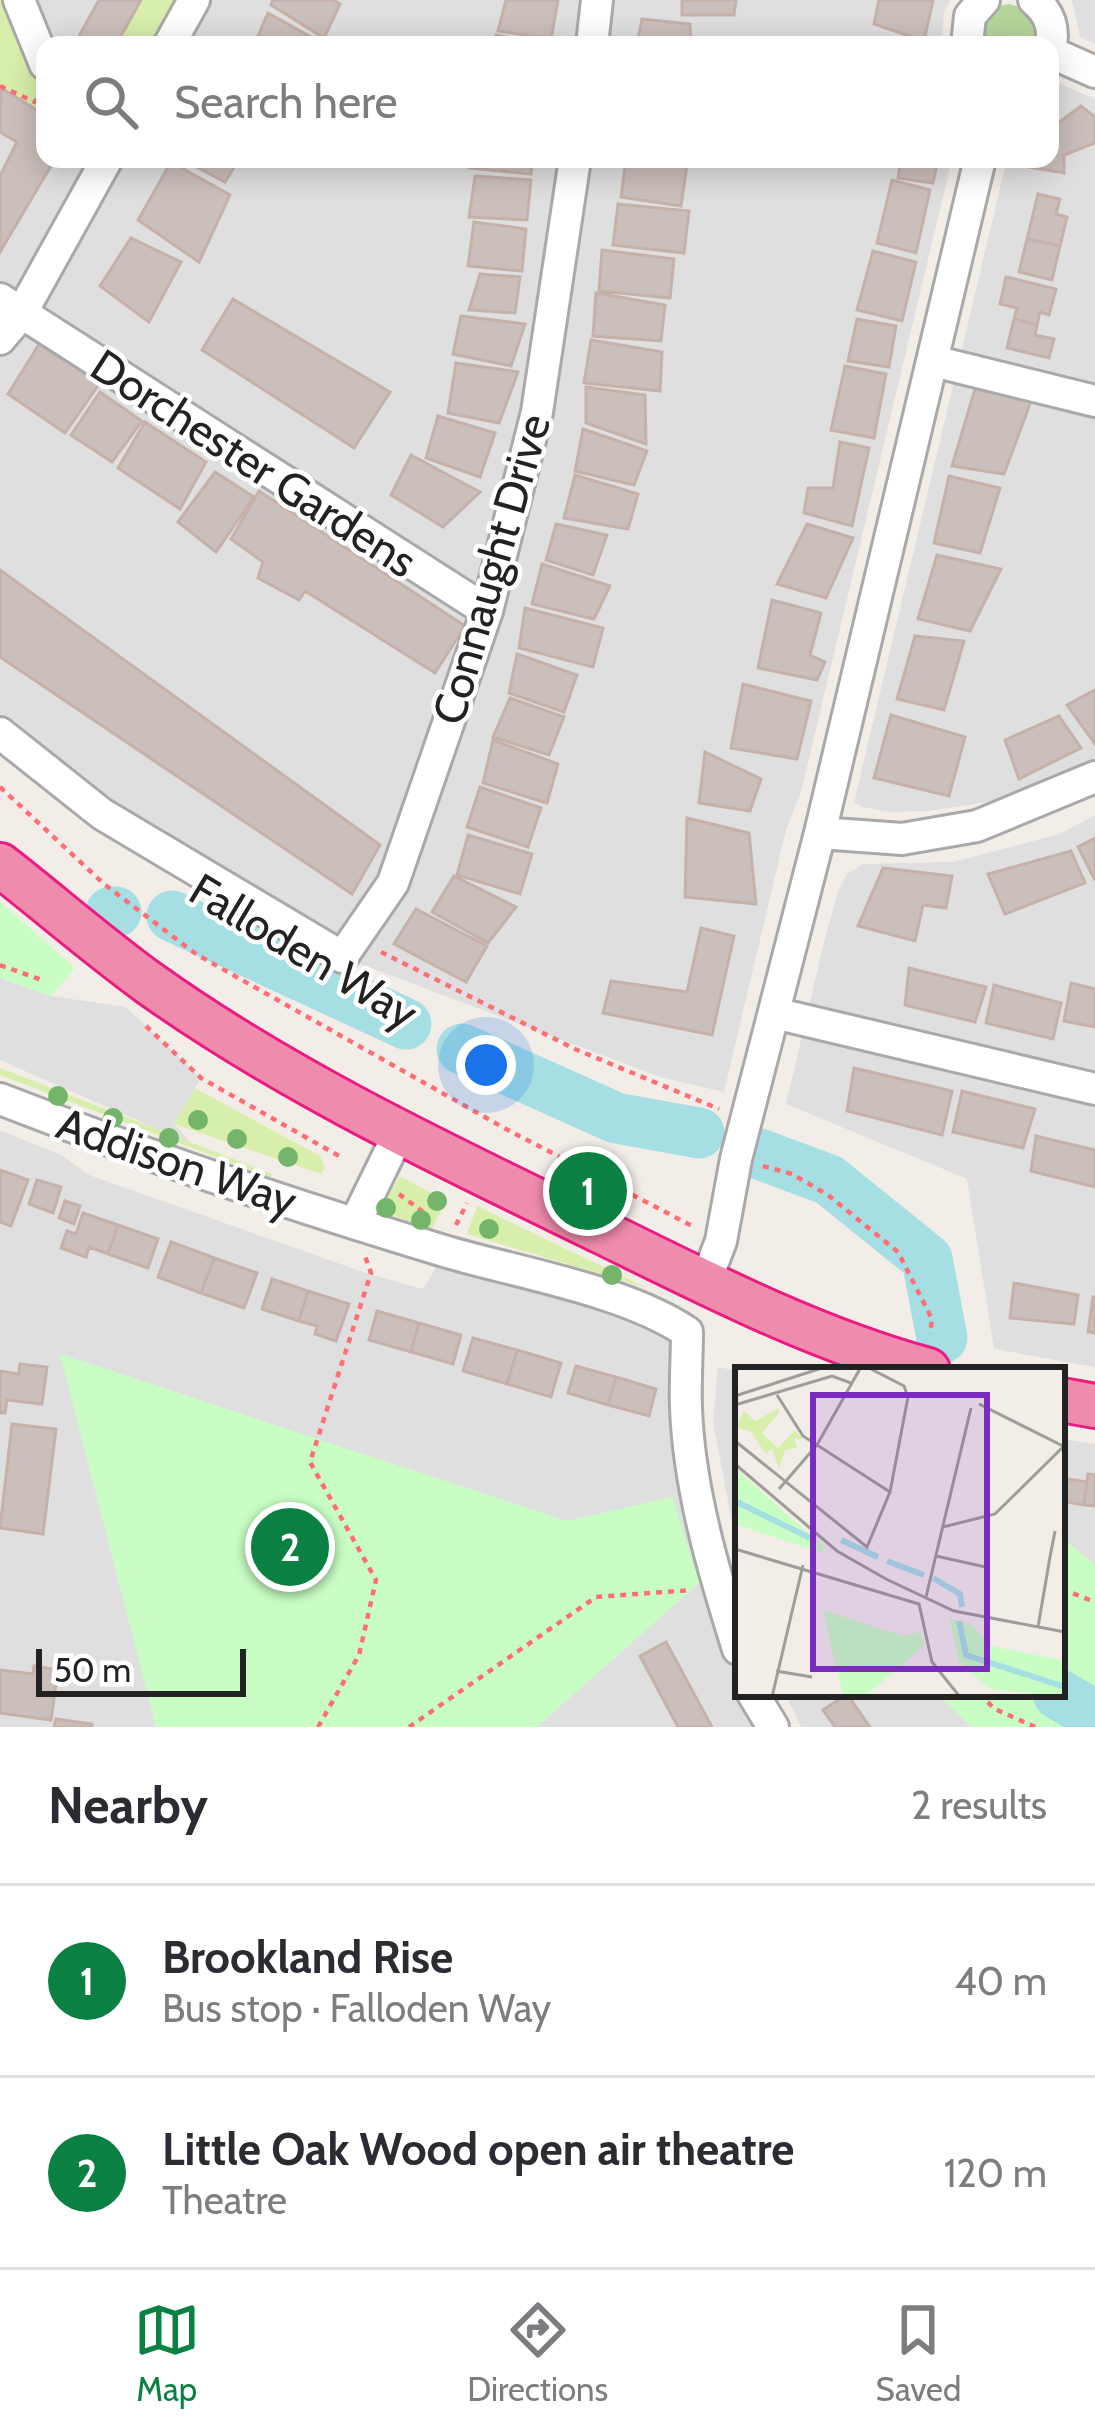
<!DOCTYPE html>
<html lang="en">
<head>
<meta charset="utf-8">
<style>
	:root { --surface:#fff; --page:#f2f2f3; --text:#2b2b33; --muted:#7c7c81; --line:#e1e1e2; --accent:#0b8043 }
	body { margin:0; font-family:Cabin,sans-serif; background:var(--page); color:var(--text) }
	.scale { position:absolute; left:36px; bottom:30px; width:210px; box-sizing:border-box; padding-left:12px; border:6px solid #222; border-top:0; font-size:33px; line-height:42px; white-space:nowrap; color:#222; -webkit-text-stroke:9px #fff; paint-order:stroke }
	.you { position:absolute; left:486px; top:1065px; width:42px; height:42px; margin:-30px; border:9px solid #fff; border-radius:50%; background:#1a73e8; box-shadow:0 0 0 18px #1a73e833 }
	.badge { display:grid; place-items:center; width:78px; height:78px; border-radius:50%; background:var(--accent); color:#fff; font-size:39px; font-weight:700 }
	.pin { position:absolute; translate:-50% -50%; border:6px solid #fff; box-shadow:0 3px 12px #0006 }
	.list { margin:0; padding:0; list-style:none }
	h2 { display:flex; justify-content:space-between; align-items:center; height:156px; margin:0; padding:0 48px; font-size:51px }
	h2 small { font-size:39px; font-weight:400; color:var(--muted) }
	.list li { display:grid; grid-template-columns:78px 1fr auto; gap:36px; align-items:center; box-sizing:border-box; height:192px; padding:0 48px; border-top:3px solid var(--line) }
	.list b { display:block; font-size:45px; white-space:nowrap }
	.list p { margin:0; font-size:39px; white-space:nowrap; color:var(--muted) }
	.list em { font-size:39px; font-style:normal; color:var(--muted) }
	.icon { flex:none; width:66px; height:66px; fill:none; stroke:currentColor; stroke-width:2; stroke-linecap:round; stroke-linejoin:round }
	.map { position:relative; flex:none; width:1095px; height:1727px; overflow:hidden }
	.search { position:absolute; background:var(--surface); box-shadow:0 6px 30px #0003; left:36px; right:36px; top:36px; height:132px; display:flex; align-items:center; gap:30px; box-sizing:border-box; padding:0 42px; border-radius:24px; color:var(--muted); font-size:45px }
	.sheet { height:540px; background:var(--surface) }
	nav { display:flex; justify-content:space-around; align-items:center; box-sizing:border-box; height:168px; border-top:3px solid var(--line); background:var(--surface); font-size:33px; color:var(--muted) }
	nav a { display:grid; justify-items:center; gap:6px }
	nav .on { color:var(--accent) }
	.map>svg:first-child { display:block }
	.residential { fill:#e0dfdf }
	.grass { fill:#d8efab }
	.forest { fill:#b5d59a }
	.park { fill:#c8fec4 }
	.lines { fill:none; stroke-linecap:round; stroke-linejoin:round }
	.river { stroke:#a6dfe3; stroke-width:51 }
	.building { fill:#cbbfbb; stroke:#c6b1a9; stroke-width:3 }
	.minor-casing { stroke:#a9a9a9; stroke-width:36 }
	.highway-casing { stroke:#ea1c83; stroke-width:48 }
	.path { stroke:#ff6d75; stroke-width:4.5; stroke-dasharray:6 6; stroke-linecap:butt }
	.minor { stroke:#fff; stroke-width:30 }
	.highway { stroke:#ef8bad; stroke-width:42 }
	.tree { fill:#74b56b }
	.labels { text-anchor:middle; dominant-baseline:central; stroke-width:9; stroke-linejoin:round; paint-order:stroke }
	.street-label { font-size:45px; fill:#222; stroke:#fff }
	.inset-river { fill:none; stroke:#a6dfe3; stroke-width:6 }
	.inset-road { fill:none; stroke:#9f9c99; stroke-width:3 }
	.view { fill:#7b2cbf; fill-opacity:0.15; stroke:#7b2cbf; stroke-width:6 }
	.inset-edge { fill:none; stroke:#222; stroke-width:6 }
</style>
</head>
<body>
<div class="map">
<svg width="1095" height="1727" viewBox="0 0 1095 1727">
	<rect width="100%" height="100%" fill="#f3ede8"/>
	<path class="residential" d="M0,0H951L944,12L941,45H45V159H952L801,792L786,830L724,1092L660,1077L342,957L0,733Z
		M1072,0H1095V44L1080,37Z
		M1061,84L1095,99V757L1051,781L993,801L929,811L892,812L861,807L854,802L1007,159H1050V92Z
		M1095,815V1367L994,1349L967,1179L786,1104L824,942L838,891L847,874L863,864L953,862L1060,834Z
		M0,978L51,996L126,1007L201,1078L174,1124L193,1145L0,1060Z
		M0,1130L63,1156L89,1175L363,1272L423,1289L445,1252L687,1332L686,1410L738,1649V1694H753L773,1727H0Z
		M718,1367L738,1371V1554L713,1422Z
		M1062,1439L1095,1444V1565L1062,1538Z
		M785,1694H937L972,1727H801Z"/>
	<path class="grass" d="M0,0H8C23,32 59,76 37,110L0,89Z
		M141,0H176L151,45H116Z
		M0,1068L272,1174L271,1178L0,1075Z
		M195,1088L320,1156L325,1168L321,1174L174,1124Z
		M400,1176L446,1201L431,1230L380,1210Z
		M477,1206L647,1288L467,1234Z"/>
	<path class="forest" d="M1009,4C1034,9 1036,22 1039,45H980L982,19L999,6Z"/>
	<path class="park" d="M0,902L75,968L51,996L0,978Z
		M60,1354L567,1521L672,1497L699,1583L537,1727H156Z
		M1062,1538L1095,1565V1727H972L937,1694H1062Z"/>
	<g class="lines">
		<path class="river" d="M111,912H116
			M172,916L406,1024
			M462,1049L616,1118L699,1133
			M759,1154L829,1180L927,1259L942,1338
			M1058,1694L1095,1716"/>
	</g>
	<path class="building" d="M99,0H141L116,45H74Z
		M273,0H333L340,4L324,38L271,5Z
		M506,0H558L551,39L498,31Z
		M682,0H736L734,15H682Z
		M879,0H933L924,41L874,24Z
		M268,13L320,42L254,45Z
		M642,19L690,24L691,45H637Z
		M496,35L553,45H495Z
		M1,88L37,110L45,98V159H55L0,252V176L17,142L0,132Z
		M1081,106L1095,117V143L1064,155V173L1023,166L1025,159H1050V129Z
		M181,159H239L225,182Z
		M470,159H533L531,174L469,168Z
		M626,159L687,165L681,206L621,197Z
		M901,159H938L933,183L898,178Z
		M171,162L230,195L199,262L138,220Z
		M475,176L531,180L527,220L469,217Z
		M892,180L930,190L916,253L877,243Z
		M1038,194L1060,199L1056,214L1067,217L1060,246L1027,239Z
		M618,204L689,211L684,253L613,245Z
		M474,222L526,229L522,271L468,266Z
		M131,238L181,262L149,322L100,286Z
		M1027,239L1060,246L1052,280L1019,272Z
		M602,250L674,259L670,298L599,291Z
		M873,251L916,262L902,321L857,310Z
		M480,274L520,277L515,313L469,310Z
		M1006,277L1056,289L1049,315L1040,312L1037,325L1014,319L1017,308L1000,304Z
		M596,293L665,305L661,341L593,336Z
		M233,299L390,392L354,448L202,350Z
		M461,316L525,324L511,366L453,354Z
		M857,319L896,326L889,367L848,361Z
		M1014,319L1037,325L1035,335L1054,339L1049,358L1007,348Z
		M591,340L662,352L660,391L584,383Z
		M41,341L102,380L65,433L8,394Z
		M456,363L518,372L499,423L448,413Z
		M845,366L886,374L874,438L831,430Z
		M586,387L645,395L646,444L586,423Z
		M975,389L1031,401L1004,474L952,466Z
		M100,392L142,421L112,462L71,435Z
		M438,416L495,433L480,477L426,458Z
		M145,422L206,462L180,509L118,468Z
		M583,429L647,451L634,485L575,471Z
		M840,442L869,448L852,526L804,513L808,488H833Z
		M411,455L480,492L443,527L391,495Z
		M215,472L254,497L216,552L178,522Z
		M575,475L638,494L628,529L564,518Z
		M949,476L1000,488L980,553L934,543Z
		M259,491L465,626L435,673L305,591L299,600L258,578L263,562L231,539Z
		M556,524L607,535L593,575L546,560Z
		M807,524L853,538L826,598L777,584Z
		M937,555L1001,569L970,631L918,619Z
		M542,564L610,586L594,619L532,604Z
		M0,570L380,845L352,894L0,657Z
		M772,600L821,613L810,655L825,662L817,680L758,668Z
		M525,608L603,628L593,667L519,648Z
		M915,636L964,641L944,710L897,699Z
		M517,654L577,675L564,712L509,693Z
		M743,684L811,701L797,759L731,748Z
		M1095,690V744L1067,705Z
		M510,698L564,717L549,755L493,737Z
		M891,715L965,737L949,796L874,778Z
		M1059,716L1081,748L1019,779L1005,740Z
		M493,740L558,764L547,803L483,783Z
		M705,752L761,779L750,811L699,803Z
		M480,787L541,808L528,847L467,827Z
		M687,818L749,833L756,904L685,897Z
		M468,835L532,854L520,894L457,875Z
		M1095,838V880L1078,847Z
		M1071,851L1085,883L1005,914L988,874Z
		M883,868L952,876L946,908L923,905L915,941L858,926Z
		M454,876L516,907L488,943L432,912Z
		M416,909L487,946L466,982L394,944Z
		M701,928L734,936L712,1035L603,1013L611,981L687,992Z
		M909,968L986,987L975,1022L905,1005Z
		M1071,983L1095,989V1027L1064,1021Z
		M994,985L1061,1003L1053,1039L986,1023Z
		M854,1068L952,1091L942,1135L847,1111Z
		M962,1091L1035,1109L1023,1148L953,1132Z
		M1036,1136L1095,1150V1187L1031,1171Z
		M0,1170L28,1180L11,1226L0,1222Z
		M37,1180L61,1187L53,1213L29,1204Z
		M65,1201L80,1206L74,1224L59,1218Z
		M83,1213L118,1225L108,1254L89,1247L86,1257L61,1248L67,1231L76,1234Z
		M118,1225L158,1239L148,1268L108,1254Z
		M171,1242L214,1258L201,1293L158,1277Z
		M214,1258L257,1273L244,1308L201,1293Z
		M272,1279L308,1291L299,1321L262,1309Z
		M1014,1283L1078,1295L1074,1324L1010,1318Z
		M308,1291L349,1304L336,1341L315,1334L317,1326L299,1321Z
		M1093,1297H1095V1333L1088,1332Z
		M377,1311L419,1323L411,1352L369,1340Z
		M419,1323L461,1335L453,1364L411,1352Z
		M473,1338L517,1350L507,1384L463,1371Z
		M517,1350L561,1363L551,1397L507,1384Z
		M20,1364L47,1367L42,1404L7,1400L5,1413H0V1371L19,1374Z
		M576,1366L616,1377L608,1405L568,1393Z
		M616,1377L656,1389L649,1416L608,1405Z
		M12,1424L56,1429L43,1534L0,1528Z
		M1088,1474L1095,1475V1506L1084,1505Z
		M1062,1478L1087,1482L1084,1505L1062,1501Z
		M666,1642L712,1727H678L640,1656Z
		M34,1666L58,1670L51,1720L0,1713V1670L33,1674Z
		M847,1694L870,1727H835L823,1710Z
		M56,1719L92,1724V1727H54Z"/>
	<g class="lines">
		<g class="minor-casing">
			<path id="minor" d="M19,0L45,64
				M1034,0C1051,14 1055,30 1050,51
				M169,45L194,0
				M592,45L597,0
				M967,45L970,16L984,0
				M1050,52L1095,72
				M0,299L487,611
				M0,339L21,314L107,159
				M933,361L1095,401
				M0,733L102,814L342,957L393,883L487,611L537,412L575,159
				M820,833L902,839L977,826L1095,777
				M774,1013L1095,1089
				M0,1099C146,1156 294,1206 444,1251C518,1273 625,1290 687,1332C687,1357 685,1383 686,1408C689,1489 714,1573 738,1649
				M355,1223L400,1131
				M705,1283L721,1241L736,1159L820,833L980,159
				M753,1694L773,1727"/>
		</g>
		<g class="highway-casing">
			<path id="highway" d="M0,865C50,904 98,946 149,983C289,1083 448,1157 602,1232C708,1284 814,1339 928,1370
				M1062,1400L1095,1406"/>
		</g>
		<path class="path" d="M0,86L35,102L41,93
			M0,787L104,884L196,954L506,1129L696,1228
			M381,952L575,1049L719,1109
			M0,965L45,981
			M146,1026L201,1078L339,1156
			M763,1166L792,1174L828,1195L898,1252L932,1319L930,1334
			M399,1194L423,1212
			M456,1225L467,1203
			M1062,1589L1095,1602
			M979,1694L995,1709L1035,1727
			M318,1727L359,1655L376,1580L310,1462L371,1273L365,1256
			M409,1727L596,1597L692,1590"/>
		<use href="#minor" class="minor"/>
		<use href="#highway" class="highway"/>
	</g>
	<g class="tree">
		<circle cx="58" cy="1096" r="10"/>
		<circle cx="113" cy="1118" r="10"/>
		<circle cx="198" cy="1120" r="10"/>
		<circle cx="169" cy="1138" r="10"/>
		<circle cx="237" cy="1139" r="10"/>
		<circle cx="288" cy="1157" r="10"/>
		<circle cx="437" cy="1201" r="10"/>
		<circle cx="386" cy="1208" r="10"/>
		<circle cx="421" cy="1220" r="10"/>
		<circle cx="489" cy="1229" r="10"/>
		<circle cx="612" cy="1275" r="10"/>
	</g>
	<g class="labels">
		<g class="street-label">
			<text transform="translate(254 463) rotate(33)">Dorchester Gardens</text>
			<text transform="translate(491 569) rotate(-74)">Connaught Drive</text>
			<text transform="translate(304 951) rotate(31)">Falloden Way</text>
			<text transform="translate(177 1162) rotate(19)">Addison Way</text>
		</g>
	</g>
	<g transform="translate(735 1367)">
		<rect width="330" height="330" fill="#f3ede8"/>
		<path d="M44,41V46L27,66L43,81L60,63L68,72H59L62,81L50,83L44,101L37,82L31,87L15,64L0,61L9,44L20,54Z" fill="#d8efab"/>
		<path d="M0,101L90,181L87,186L0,157ZM88,243L168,269L185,265L189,279L129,330H108ZM214,251L237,258L256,279L330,294V330L254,322L224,294Z" fill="#c8fec4"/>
		<path class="inset-river" d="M0,134L75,171M106,173L143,190M152,194L189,208M198,211L225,227L227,240M224,254L231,288L330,320"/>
		<path class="inset-road" d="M42,28L68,69L155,125M0,29L90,0M244,37L330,80M0,38L97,9L116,16M0,74L132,180L155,125L173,30L169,19L132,0M0,97L102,184L151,212L219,244L330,265M44,122L82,78L126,0M208,160L260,147L330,78M317,179L315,190L320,164M0,182L184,237L197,295L225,330M201,189L255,201M191,230L236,41M303,260L315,190M41,304L77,310M37,330L68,198"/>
		<path class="view" d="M78,28H252V302H78Z"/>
		<rect width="330" height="330" class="inset-edge"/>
	</g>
</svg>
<div class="scale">50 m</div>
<div class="you"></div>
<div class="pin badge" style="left:588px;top:1191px">1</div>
<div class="pin badge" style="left:290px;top:1547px">2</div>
<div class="search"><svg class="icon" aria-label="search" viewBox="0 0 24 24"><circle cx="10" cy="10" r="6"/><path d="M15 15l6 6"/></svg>Search here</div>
</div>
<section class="sheet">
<h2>Nearby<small>2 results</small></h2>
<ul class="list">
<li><span class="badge">1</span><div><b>Brookland Rise</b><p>Bus stop · Falloden Way</p></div><em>40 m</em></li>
<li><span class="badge">2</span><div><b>Little Oak Wood open air theatre</b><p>Theatre</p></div><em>120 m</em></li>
</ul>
</section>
<nav>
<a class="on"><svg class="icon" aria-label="map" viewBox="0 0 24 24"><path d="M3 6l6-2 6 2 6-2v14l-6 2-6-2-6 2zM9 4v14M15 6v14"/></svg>Map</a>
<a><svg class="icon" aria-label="directions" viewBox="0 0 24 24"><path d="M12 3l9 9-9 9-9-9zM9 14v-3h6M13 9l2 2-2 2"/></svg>Directions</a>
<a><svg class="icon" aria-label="saved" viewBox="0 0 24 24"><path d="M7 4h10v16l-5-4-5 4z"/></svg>Saved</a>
</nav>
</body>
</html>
